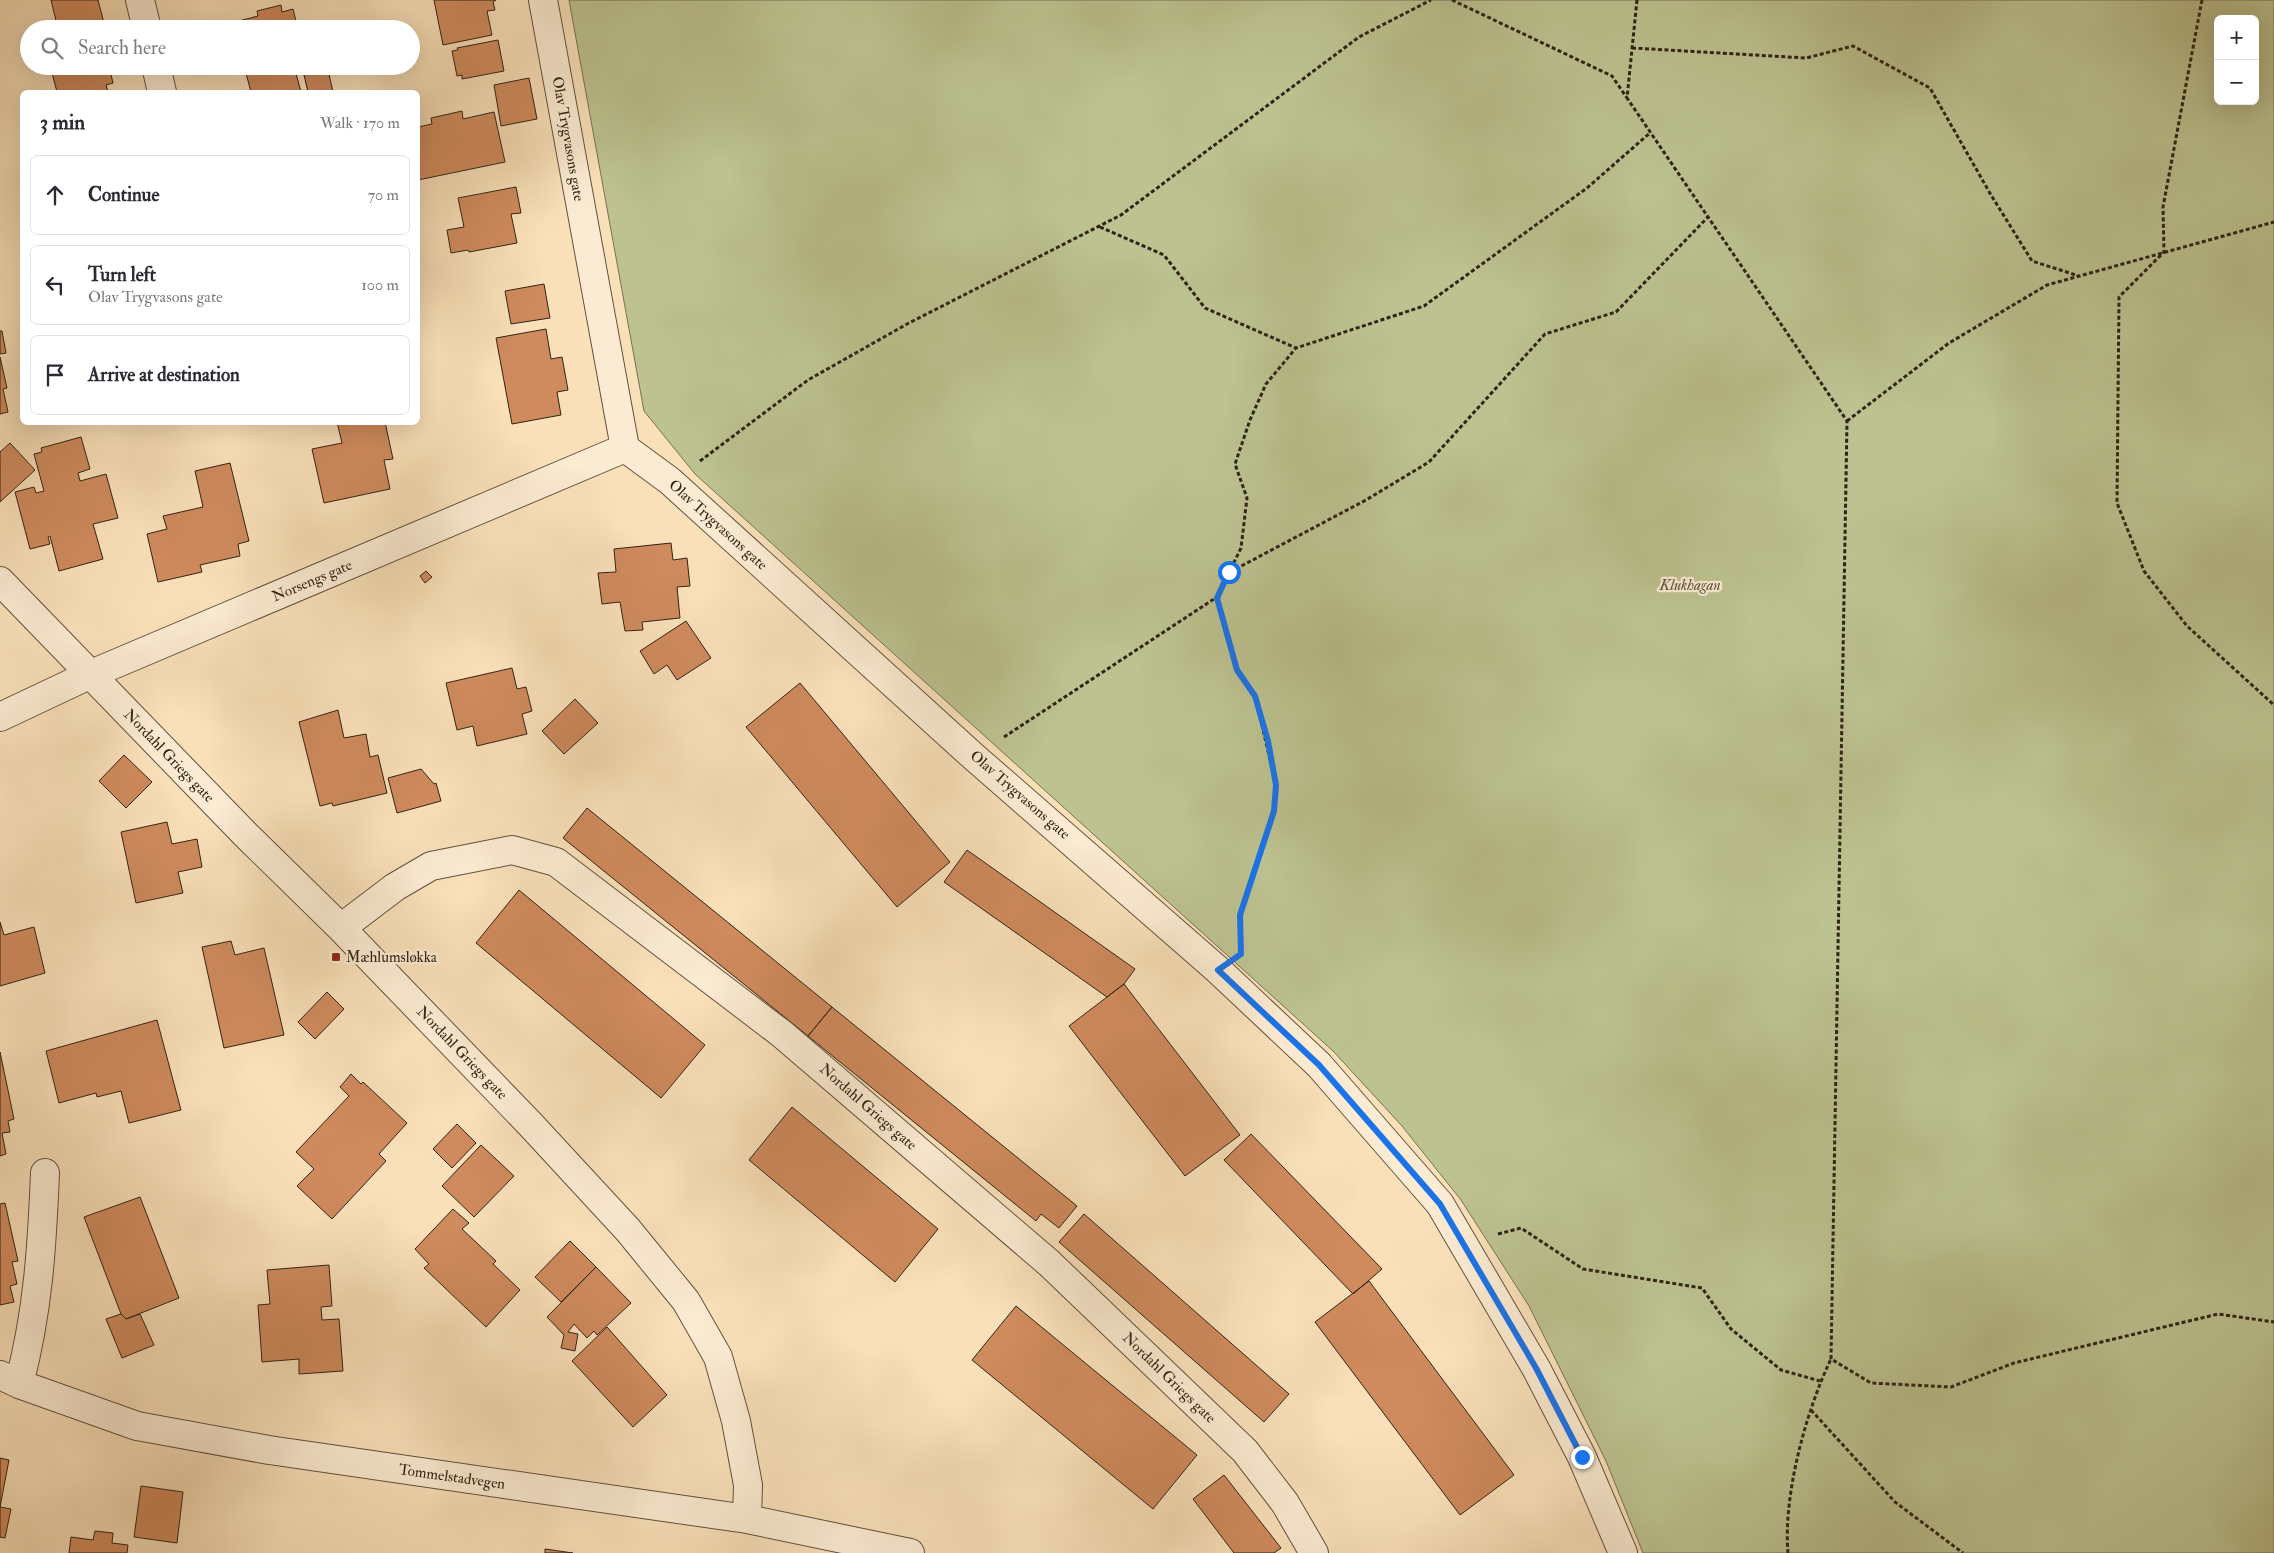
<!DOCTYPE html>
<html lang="en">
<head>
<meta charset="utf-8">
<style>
	:root { --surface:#fff; --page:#f7f7f7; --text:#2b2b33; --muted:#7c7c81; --line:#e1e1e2 }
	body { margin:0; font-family:"IM FELL Double Pica",serif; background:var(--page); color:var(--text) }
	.controls { position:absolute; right:15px; top:15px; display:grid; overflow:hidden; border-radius:8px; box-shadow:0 5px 20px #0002 }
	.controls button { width:45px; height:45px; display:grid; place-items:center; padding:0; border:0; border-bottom:1px solid var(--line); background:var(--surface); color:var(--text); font:25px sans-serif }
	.stop { position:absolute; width:15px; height:15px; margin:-11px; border:4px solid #1a73e8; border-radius:50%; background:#fff }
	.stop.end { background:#1a73e8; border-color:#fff; box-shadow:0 1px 5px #0008 }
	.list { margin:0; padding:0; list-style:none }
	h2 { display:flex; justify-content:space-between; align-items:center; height:65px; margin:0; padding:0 20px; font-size:21px }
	h2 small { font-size:16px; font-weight:400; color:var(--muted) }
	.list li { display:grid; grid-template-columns:32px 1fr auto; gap:15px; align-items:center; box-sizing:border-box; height:80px; margin:0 10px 10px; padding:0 10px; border:1px solid var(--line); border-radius:8px }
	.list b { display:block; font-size:19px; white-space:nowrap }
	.list p { margin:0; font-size:16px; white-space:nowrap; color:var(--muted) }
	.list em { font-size:16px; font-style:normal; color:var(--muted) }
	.icon { flex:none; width:28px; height:28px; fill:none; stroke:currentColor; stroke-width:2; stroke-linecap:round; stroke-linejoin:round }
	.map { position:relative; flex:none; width:2274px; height:1553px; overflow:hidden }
	.search { position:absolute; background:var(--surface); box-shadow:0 5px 20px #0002; left:20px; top:20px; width:400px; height:55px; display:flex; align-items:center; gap:12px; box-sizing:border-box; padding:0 18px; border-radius:28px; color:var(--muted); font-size:19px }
	.panel { position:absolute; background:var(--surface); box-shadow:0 5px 20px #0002; left:20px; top:90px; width:400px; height:335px; border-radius:8px }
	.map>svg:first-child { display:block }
	.green { fill:#bcc290; stroke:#767252; fill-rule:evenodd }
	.building { fill:#cf8a5d; stroke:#302315 }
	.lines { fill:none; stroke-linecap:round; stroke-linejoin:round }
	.minor-casing { stroke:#62523e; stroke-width:30 }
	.path { stroke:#302315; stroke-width:3; stroke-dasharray:4 2.5; stroke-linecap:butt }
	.minor { stroke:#fbebd2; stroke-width:28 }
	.route { stroke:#1a73e8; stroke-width:6 }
	.poi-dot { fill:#8f2418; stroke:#fbebd2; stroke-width:2 }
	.labels { text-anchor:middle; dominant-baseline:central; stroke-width:4.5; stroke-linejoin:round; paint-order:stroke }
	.street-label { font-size:15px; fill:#302315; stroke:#fbebd2 }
	.park-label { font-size:15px; font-style:italic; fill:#5a533a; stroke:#fbebd2 }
	.poi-label { font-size:15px; fill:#302315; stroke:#fbebd2; text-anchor:start }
</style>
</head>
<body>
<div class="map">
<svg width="2274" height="1553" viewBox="0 0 2274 1553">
	<rect width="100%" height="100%" fill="#f9e0b9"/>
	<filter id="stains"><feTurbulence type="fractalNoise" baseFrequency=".004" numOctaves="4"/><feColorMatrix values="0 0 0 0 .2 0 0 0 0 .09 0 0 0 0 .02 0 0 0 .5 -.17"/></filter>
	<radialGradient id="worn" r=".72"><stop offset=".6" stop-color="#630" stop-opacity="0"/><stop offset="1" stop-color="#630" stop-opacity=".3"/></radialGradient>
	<path class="green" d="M569,0H2274V1553H1643L1606,1461L1529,1306L1461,1200L1402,1126L1333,1051L695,474L644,411ZM2218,19H2255V101H2218Z"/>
	<path class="building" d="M51,0H98L105,27L58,29Z
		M434,0H496L493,2L495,10L487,11L492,35L443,45Z
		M281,5L282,12L293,9L298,29H229L227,24L258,16L257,11Z
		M498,40L504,71L462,79V75L457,76L452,51L458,50L457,48Z
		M59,66H109L113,83L106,85L108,92H57L51,69Z
		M244,66H294L301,92H251Z
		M328,70L333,92H308L304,75Z
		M529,78L537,119L501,126L494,85Z
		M462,111L463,119L494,112L505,162L418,180V127L432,124L431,118Z
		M516,187L521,213L511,214L517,243L469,252L468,250L451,253L447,230L464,227L458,198Z
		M544,284L550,318L511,324L505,291Z
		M546,329L551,359L562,357L568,390L557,392L561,415L512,424L496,338Z
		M0,331H2L6,353L0,354Z
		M0,357L7,388L3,389L8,412L0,414Z
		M337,422H385L393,459L384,460L390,489L324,503L312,449L342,443Z
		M81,437L90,469L78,473L80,481L106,474L118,518L93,524L103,559L59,571L50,536L48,537L50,544L30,549L15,492L34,487L36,493L44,491L34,454L42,452L41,448Z
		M10,443L35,470L0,502V452Z
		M230,463L249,541L238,544L240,556L200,565L202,572L158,582L147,534L167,529L163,516L203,507L195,471Z
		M671,543L673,560L687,558L690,586L677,587L680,618L642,622L643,630L625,631L620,602L602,604L598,573L616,572L614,549Z
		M426,571L432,577L425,583L420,576Z
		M686,621L711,658L677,680L667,665L654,674L640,651Z
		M512,668L517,689L526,687L532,711L522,714L527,734L477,746L473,726L457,730L446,683Z
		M800,683L950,862L897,907L746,727Z
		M575,699L598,723L564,754L542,731Z
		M338,710L344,738L366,734L370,757L378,755L387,793L333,806L332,803L320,806L299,722Z
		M124,755L152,782L126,808L99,781Z
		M421,769L434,784L436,783L441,801L397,813L388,778Z
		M587,808L832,1007L808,1036L563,838Z
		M167,822L172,844L197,839L202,867L178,872L183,893L136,903L121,832Z
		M967,850L1135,969L1124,984L1107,997L944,882Z
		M519,890L705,1045L661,1098L476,943Z
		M0,922L4,935L34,927L45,973L0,986Z
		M231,941L235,955L264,948L284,1035L224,1048L202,947Z
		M1124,984L1240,1135L1185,1176L1069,1026Z
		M327,992L344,1009L315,1039L298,1022Z
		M832,1007L1077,1206L1059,1228L1041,1214L1036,1221L808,1036Z
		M157,1020L181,1110L129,1123L121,1091L97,1097L96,1093L59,1103L46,1051Z
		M0,1052L14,1119L8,1121L10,1132L2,1133L6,1154L0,1156Z
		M351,1074L361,1084L363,1082L407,1123L379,1154L386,1161L332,1219L297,1186L314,1169L296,1152L349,1096L340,1087Z
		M792,1107L938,1229L895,1282L749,1160Z
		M457,1124L476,1143L452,1168L433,1149Z
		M1251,1134L1382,1269L1353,1294L1224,1160Z
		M481,1145L514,1176L474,1217L442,1186Z
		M140,1197L179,1298L126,1319L121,1314L84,1217Z
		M5,1203L18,1261L12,1262L17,1284L10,1286L14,1302L0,1305V1204Z
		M453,1209L469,1223L462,1229L496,1261L493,1264L520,1290L486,1327L424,1268L429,1264L415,1249Z
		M1084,1214L1289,1394L1264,1422L1059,1242Z
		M570,1241L596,1267L561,1302L535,1277Z
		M329,1265L332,1306L321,1307L322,1320L339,1319L343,1371L299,1374V1359L262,1362L258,1305L270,1304L267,1270Z
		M596,1267L631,1303L597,1335L594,1331L587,1338L574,1324L568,1332L578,1334L575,1351L561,1348L564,1335L547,1317Z
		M1369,1281L1514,1475L1460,1515L1315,1322Z
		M1016,1306L1197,1455L1153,1509L972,1360Z
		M121,1314L126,1319L140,1314L154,1345L122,1358L106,1319Z
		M607,1327L667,1395L633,1427L572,1361Z
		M0,1458L9,1460L0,1507L11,1509L5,1538L0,1537Z
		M1224,1475L1281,1548L1274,1553H1234L1193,1499Z
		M141,1486L183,1492L177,1543L134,1537Z
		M95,1531L113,1533L112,1543L128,1545L127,1553H69L71,1537L93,1540Z
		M545,1549L573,1553H545Z"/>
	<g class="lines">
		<g class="minor-casing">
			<path id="minor" d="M140,0L147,29
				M543,0L625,448L670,481L974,757L1218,970L1319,1065L1440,1204L1536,1368L1582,1457L1623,1553
				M156,66L162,92
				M0,581L246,835L341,928L531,1125L628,1230L686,1301L718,1357L736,1421L748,1485L747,1519
				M0,717L89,675L625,448
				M341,928L395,887L431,866L512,850L556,862L782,1034L1049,1263L1245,1451L1285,1503L1314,1553
				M0,1375L19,1384L137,1426L269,1450L747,1519L910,1553
				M19,1384C38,1312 42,1247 45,1173"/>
		</g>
		<path class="path" d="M1452,0L1612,76L1627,98
			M1637,0L1627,98L1847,421L1831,1359L1871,1383L1951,1387L2014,1363L2218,1314L2274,1322
			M2202,0L2163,207L2164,252L2119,297L2117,503L2144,571L2187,626L2274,705
			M1632,48L1806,58L1853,46L1930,88L1991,195L2032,261L2079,276
			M1100,227L1164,255L1205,308L1296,348
			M1847,421L1949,343L2047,285L2274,222
			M700,461L808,380L907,324L1121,215L1359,37L1431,0
			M1230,572L1366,500L1429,462L1545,334L1616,312L1708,217
			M1217,597L1237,670L1255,696L1276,785L1275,811L1240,915L1241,943
			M1004,737L1217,597L1241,548L1247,498L1235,464L1250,420L1266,384L1296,348L1424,306L1587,188L1651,132
			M1498,1234L1521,1228L1583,1269L1702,1288L1731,1329L1781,1370L1820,1381
			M1811,1410L1895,1502L1963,1553
			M1788,1553C1783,1495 1806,1411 1831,1359"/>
		<use href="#minor" class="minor"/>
	</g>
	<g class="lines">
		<path class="route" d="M1229,572L1217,598L1237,670L1255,696L1268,741L1276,785L1274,811L1240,915L1241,954L1218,970L1319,1065L1440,1204L1536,1368L1582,1457"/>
	</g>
	<rect class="poi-dot" x="331" y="952" width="10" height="10" rx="2.5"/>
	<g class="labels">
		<g class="street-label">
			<text transform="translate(568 139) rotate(80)">Olav Trygvasons gate</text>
			<text transform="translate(718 525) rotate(42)">Olav Trygvasons gate</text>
			<text transform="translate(312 581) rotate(-23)">Norsengs gate</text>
			<text transform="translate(169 756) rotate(46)">Nordahl Griegs gate</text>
			<text transform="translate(1020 795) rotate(41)">Olav Trygvasons gate</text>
			<text transform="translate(462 1053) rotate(46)">Nordahl Griegs gate</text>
			<text transform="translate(868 1107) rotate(41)">Nordahl Griegs gate</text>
			<text transform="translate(1169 1378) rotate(44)">Nordahl Griegs gate</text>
			<text transform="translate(452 1477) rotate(8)">Tommelstadvegen</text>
		</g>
		<g class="park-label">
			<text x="1690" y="585">Klukhagan</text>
		</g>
		<g class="poi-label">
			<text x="346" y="957">Mæhlumsløkka</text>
		</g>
	</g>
	<rect width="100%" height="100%" filter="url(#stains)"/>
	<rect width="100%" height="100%" fill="url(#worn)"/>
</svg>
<div class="controls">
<button>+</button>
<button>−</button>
</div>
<div class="stop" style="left:1229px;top:572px"></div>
<div class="stop end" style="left:1582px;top:1457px"></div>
<div class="search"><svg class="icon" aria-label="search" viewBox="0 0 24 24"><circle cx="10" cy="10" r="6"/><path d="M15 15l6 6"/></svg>Search here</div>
<section class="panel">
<h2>3 min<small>Walk · 170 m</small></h2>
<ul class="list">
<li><svg class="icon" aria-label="ahead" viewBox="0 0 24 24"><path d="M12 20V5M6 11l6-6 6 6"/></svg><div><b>Continue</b></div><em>70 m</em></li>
<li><svg class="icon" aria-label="left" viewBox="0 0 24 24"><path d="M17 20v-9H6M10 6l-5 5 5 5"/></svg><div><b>Turn left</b><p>Olav Trygvasons gate</p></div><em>100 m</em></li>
<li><svg class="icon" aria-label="arrive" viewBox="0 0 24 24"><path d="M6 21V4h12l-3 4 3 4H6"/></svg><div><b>Arrive at destination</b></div></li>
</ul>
</section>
</div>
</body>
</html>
